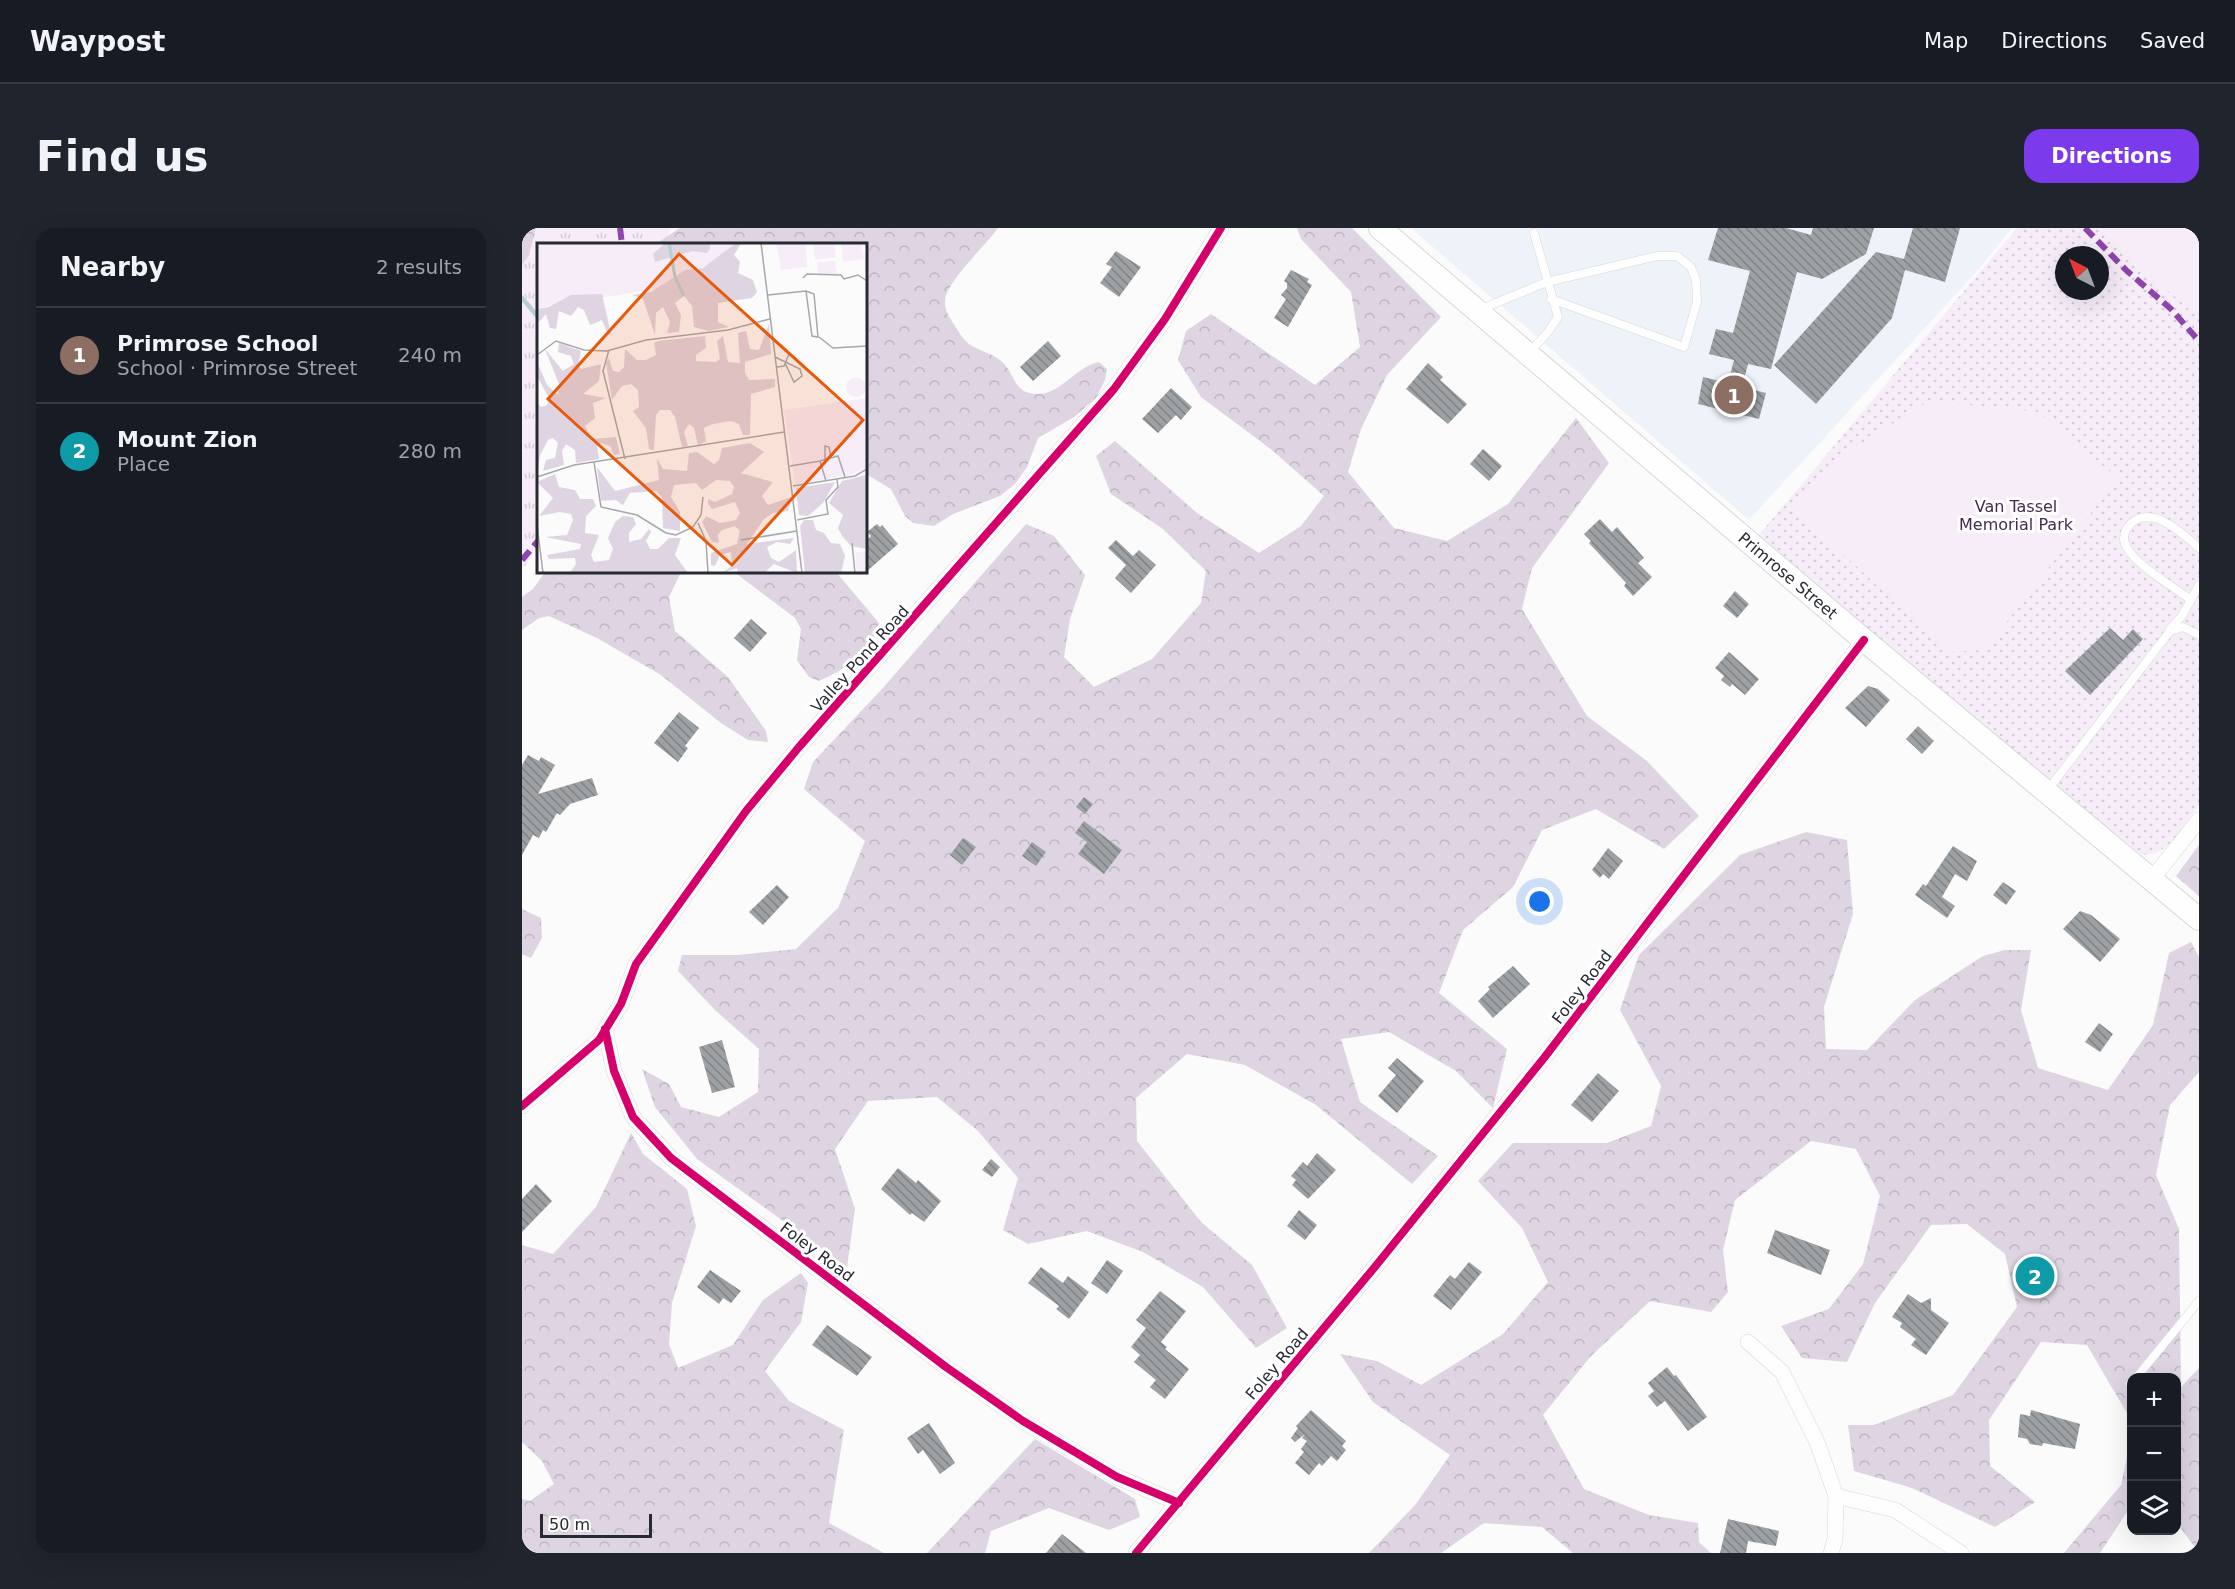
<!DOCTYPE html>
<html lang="en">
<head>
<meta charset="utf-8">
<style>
	:root { --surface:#171b24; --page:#20242c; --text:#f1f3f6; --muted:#9ea1a6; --line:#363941; --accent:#7c3aed }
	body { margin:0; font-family:"DejaVu Sans",sans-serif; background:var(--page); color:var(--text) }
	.controls { position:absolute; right:18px; bottom:18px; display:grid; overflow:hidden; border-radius:12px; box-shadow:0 6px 24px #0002 }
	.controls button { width:54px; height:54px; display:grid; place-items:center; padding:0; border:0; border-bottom:2px solid var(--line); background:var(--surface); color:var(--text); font:30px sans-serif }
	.compass { position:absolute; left:1533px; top:18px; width:54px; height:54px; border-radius:50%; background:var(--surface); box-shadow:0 6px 24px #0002; rotate:318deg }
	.scale { position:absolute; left:18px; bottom:15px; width:112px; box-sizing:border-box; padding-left:6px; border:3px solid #262b33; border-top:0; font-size:16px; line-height:21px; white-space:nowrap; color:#262b33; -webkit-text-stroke:4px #fff; paint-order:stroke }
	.you { position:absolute; left:1018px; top:674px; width:21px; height:21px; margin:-15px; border:4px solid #fff; border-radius:50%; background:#1a73e8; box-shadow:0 0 0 9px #1a73e833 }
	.badge { display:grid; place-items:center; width:39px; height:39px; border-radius:50%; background:var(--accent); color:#fff; font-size:20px; font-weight:700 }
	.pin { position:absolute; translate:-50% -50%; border:3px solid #fff; box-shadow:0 2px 6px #0006 }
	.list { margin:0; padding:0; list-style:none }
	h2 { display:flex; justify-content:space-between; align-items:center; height:78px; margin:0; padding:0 24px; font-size:26px }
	h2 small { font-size:20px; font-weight:400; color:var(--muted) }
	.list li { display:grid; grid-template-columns:39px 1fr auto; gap:18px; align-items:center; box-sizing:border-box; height:96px; padding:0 24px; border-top:2px solid var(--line) }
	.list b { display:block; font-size:22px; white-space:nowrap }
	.list p { margin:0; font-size:20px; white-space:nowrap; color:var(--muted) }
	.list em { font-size:20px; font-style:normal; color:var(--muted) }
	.icon { flex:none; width:33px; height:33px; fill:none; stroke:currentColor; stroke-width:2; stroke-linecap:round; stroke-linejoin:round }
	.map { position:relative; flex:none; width:1677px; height:1325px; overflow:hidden; border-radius:18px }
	header { display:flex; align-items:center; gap:36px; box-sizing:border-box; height:84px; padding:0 30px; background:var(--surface); border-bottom:2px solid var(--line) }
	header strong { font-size:28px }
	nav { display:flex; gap:33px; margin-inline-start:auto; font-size:21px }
	.intro { display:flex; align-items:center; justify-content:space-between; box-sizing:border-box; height:144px; padding:0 36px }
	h1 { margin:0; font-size:42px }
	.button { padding:15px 27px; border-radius:18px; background:var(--accent); color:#fff; font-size:21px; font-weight:700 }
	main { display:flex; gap:36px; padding:0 36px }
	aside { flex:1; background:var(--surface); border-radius:18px; box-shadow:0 6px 24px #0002 }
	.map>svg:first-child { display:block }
	.built { fill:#eef2f9 }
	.grass { fill:url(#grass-tufts) }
	.forest { fill:url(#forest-crowns) }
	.park { fill:url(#park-dots); fill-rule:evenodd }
	.pitch { fill:#f6edf9 }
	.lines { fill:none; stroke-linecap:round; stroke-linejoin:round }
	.stream { stroke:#b5cfd3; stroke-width:4.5 }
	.building { fill:url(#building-back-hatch) }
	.lane-casing { stroke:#d5d7db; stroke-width:9 }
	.street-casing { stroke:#d5d7db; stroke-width:16 }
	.secondary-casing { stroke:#d5d7db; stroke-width:24 }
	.lane { stroke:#fefefe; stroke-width:8 }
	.street { stroke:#fefefe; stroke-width:15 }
	.secondary { stroke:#fefefe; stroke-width:22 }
	.quiet { stroke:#8e44ad; stroke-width:6; stroke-dasharray:12 6; stroke-linecap:butt }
	.cycleway-casing { stroke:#fff; stroke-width:11 }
	.cycleway { stroke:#d6006c; stroke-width:8 }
	.labels { text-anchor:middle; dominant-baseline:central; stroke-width:6; stroke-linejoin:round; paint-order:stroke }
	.park-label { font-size:16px; fill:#442b4f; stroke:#fff }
	.street-label { font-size:16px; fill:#262b33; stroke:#fff }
	.inset-river { fill:none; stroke:#b5cfd3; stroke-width:3 }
	.inset-road { fill:none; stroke:#a6a8ab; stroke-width:1.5 }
	.view { fill:#e8590c; fill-opacity:0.15; stroke:#e8590c; stroke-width:3 }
	.inset-edge { fill:none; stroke:#262b33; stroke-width:3 }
</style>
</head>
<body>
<header>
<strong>Waypost</strong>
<nav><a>Map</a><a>Directions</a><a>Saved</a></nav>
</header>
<div class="intro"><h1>Find us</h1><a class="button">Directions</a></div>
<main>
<aside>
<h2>Nearby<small>2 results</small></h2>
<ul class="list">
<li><span class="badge" style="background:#8d6e63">1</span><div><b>Primrose School</b><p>School · Primrose Street</p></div><em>240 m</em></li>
<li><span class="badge" style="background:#0f9aa8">2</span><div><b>Mount Zion</b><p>Place</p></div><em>280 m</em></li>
</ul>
</aside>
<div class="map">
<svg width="1677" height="1325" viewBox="0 0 1677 1325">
	<defs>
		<pattern id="grass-tufts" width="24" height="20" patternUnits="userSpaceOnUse" patternTransform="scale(1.5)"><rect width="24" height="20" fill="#f6edf9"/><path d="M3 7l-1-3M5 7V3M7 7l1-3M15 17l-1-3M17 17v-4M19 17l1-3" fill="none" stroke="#d3cbd6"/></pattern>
		<pattern id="forest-crowns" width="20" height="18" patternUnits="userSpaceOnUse" patternTransform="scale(1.5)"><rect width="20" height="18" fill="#ded4e2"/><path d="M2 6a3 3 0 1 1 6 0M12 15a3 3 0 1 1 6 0" fill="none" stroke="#beb6c2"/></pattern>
		<pattern id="park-dots" width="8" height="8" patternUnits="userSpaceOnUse" patternTransform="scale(1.5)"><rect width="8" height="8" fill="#f6edf9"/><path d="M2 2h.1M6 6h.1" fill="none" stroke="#d3cbd6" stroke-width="1.8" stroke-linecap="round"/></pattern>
		<pattern id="building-back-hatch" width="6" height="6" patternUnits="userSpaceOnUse" patternTransform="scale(1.5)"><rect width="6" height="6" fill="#9da1a4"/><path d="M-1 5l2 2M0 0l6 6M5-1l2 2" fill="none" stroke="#808386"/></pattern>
	</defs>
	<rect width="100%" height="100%" fill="#fbfbfb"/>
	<path class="built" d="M889,0H1490L1456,42L1227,292Z"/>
	<path class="grass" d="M0,0H149L142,16H16V320L0,342Z"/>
	<path class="forest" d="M0,0H14L7,27L0,37Z
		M158,0H476C465,16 423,55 423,73C422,82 428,90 433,98C437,105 441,111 447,116C457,123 470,125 479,133C493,144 491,165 513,166C538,168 553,139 577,134L585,141L583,152L574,170L552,189L516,210L505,239L493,256L478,268L431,286L412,298L391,295L383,288L369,261L344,246V16H133Z
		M775,0H830L919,89L865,147L839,201L826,244L872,300L925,313L986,276L1054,190L1087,235L1010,340L1000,381L1065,488L1125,533L1177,588L1142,621L1074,581L1020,602L991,659L941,702L917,765L985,821L971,880L934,843L867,804L819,811L838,874L916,928L890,956L794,877L723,837L665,826L614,870L615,913L679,994L730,1037L765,1100L734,1120L681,1059L621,1024L565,1003L506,1016L481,1002L496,950L456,903L415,869L346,873L313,921L333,981L325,1039L175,931L133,879L120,841L147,856L159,879L197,889L236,864L237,821L193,782L156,743L160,727H216L274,721L316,680L343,613L282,561L291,534L360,461L504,296L532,308L563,347L548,391L542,429L572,459L630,431L679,375L684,343L641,301L589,266L574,228L593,213L675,285L737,325L779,298L802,268L750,222L679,169L656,132L664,103L689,86L793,157L838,119L829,64L779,11Z
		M23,344H159L147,369L153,403L206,449L244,503L246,514L226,512L199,495L139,447L75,410L27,388L17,390L0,402V369L11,361Z
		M212,344H314L357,395C349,424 323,442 297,453L287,449L275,432L279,401L273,390Z
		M1284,604L1325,612L1331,686L1302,779L1304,821L1345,822L1393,772L1461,728L1483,722H1509L1499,782L1516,840L1586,862L1631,797L1647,725L1669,714L1677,729V844L1648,877L1634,947L1657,1001L1659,1159L1677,1140V1325L1655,1295L1654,1150H1610L1609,1192L1565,1117L1519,1114L1467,1192L1468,1238L1513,1274L1473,1299L1390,1260L1332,1243L1326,1197H1352L1431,1167L1495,1079L1483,1026L1445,996L1409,997L1353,1075L1325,1134L1280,1130L1259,1098L1307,1081L1341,1036L1358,968L1334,921L1289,913L1213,972L1201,1022L1206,1064L1189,1084L1128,1073L1069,1128L1021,1187L1062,1261L1127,1287L1176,1295L1177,1314L1189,1325H1051L1020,1299L962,1295L919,1325H847L894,1276L928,1227L851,1174L818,1126L855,1133L899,1157L981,1106L1026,1054L1000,1000L956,953L991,915H1085L1129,898L1139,858L1098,782L1117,727L1218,627Z
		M1677,617V668L1654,648Z
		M0,681L19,690L20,710L9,730L0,726Z
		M109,905L121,926L165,961L174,998L150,1075L147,1116L156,1140L211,1117L241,1072L279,1045L286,1055L279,1094L243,1143L267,1173L322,1202L307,1295L362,1325H405L513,1211L613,1271L618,1289L587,1302L527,1280L469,1303L463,1325H8L0,1311V1271L8,1273L32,1256L20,1233L0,1214V1017L31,1026L74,979Z
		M1609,1211V1278L1578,1325H1542L1599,1257Z"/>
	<path class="park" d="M1495,0H1677V577C1663,595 1645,632 1619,626L1483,518L1237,307ZM1542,27H1578V63H1542Z"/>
	<path class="pitch" d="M1575,0H1677V90Z
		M1407,173L1516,184L1596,250L1463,422L1427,424L1270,279L1325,224Z"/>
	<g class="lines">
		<path class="stream" d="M0,70L16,89"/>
	</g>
	<path class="building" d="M1196,0H1264L1289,7L1291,0H1352L1344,26L1300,51L1275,44L1249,141L1226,136L1220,159L1244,165L1237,191L1176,176L1181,149L1206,155L1212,132L1187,126L1194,101L1211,105L1228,43L1186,32Z
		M1391,0H1438L1423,54L1383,42L1370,90L1294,176L1252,137L1354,24L1382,31Z
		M594,23L619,39L597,69L578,55L590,39L584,36Z
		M769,42L787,51L785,54L790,57L766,99L752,90L764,71L759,67L765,60V55L762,53Z
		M526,113L539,128L511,153L498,139Z
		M906,135L921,149L918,152L945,176L926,196L884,161Z
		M649,160L670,179L659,192L654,187L636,205L620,191Z
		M961,221L980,238L967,253L948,236Z
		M1078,291L1090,304L1095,299L1122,330L1116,335L1130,349L1111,368L1102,358L1104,355L1067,315L1069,313L1062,306Z
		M355,296L358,299L360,297L376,316L344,344V313L349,308L345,304Z
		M594,312L611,328L617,322L634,337L609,365L593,350L604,337L586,320Z
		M1213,363L1227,376L1215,390L1201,378Z
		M229,391L245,405L228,424L212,410Z
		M1588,400L1601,412L1611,401L1621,411L1568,467L1543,443Z
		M1207,424L1237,451L1223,467L1210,456L1208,459L1199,452L1202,448L1193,440Z
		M1346,458L1356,461L1368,472L1344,499L1323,480Z
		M157,484L177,500L163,518L166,520L156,534L132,515Z
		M1396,498L1412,513L1400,526L1384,511Z
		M6,527L17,533L19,529L33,537L16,566L70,550L76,567L48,576L38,587L35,585L24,604L21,602L17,610L11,607L0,627V537Z
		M562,569L571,576L563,586L554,579Z
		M562,593L600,622L582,646L556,626L565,614L553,605Z
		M441,610L454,619L440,637L428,627Z
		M510,614L524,624L514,638L500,628Z
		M1431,618L1455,633L1445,653L1433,646L1420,669L1433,678L1425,690L1393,667L1401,656L1404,658Z
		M1086,620L1101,633L1087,651L1081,646L1078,650L1070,642Z
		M1481,654L1494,663L1484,677L1471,667Z
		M255,657L267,669L241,697L227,684Z
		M1558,683L1569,687L1598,711L1578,734L1541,701Z
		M991,738L1008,756L971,790L956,773L968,761L966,759Z
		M1577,795L1591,806L1578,824L1563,814Z
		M200,812L213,859L190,865L177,819Z
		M875,830L902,853L875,885L856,868L874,847L866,840Z
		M1076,845L1097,863L1070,894L1049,877Z
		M795,925L814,942L786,971L770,957L774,952L769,948L781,934L785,938Z
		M469,931L478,939L470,949L460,942Z
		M376,940L394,955L396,952L419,973L402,994L390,985L388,987L359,961Z
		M14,956L30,973L0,1004V971Z
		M777,982L795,997L783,1012L765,998Z
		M1253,1002L1308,1022L1299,1047L1245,1025Z
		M585,1032L601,1043L585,1066L569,1055Z
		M947,1034L960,1044L929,1082L911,1068L928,1047L933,1051Z
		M519,1039L541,1055L546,1048L567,1064L547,1091L534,1081L537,1078L506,1055Z
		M188,1042L219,1063L209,1075L201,1070L197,1076L175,1059Z
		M638,1063L664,1083L639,1114L645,1119L643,1121L667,1141L643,1171L628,1159L634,1152L612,1134L618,1127L609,1119L624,1100L614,1092Z
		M1386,1066L1399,1075L1409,1070V1082L1427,1095L1404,1127L1389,1117L1394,1111L1378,1099L1380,1095L1370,1089Z
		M305,1097L350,1129L335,1148L290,1117Z
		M1145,1139L1152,1148L1154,1147L1185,1189L1166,1203L1143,1173L1135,1179L1126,1168L1132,1163L1126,1155Z
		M789,1182L824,1213L820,1218L824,1222L815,1233L809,1228L800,1238L797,1235L787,1247L773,1235L782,1224L779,1221L785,1213L780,1210L783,1206L773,1214L769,1210L776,1200L774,1198Z
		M1509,1182L1558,1196L1553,1221L1521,1215L1520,1218L1508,1216L1505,1211L1496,1209L1498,1186L1508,1188Z
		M407,1195L433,1235L418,1246L401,1222L396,1226L385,1210Z
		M1206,1291L1257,1303L1254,1318L1226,1313L1224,1325H1198Z
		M540,1306L564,1325H524Z"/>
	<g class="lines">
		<g class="lane-casing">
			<path id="lane" d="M959,81L1025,54L1135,28H1155L1169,39L1174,52L1175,74L1162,119L1029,71
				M1007,125L1026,104L1036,89L1012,5
				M1669,372C1652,359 1613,337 1604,318C1601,312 1602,305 1605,300C1626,272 1660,305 1677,320
				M1648,401L1660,388L1677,357
				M1525,563L1648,403L1661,399L1677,407
				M1614,1150L1677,1073
				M1608,1156L1610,1155"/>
		</g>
		<g class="street-casing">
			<path id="street" d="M1630,651L1677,592
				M83,801L92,843L111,889L149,930L424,1139L501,1193L595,1249L657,1275
				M0,878L77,812L99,776L114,736L224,583L277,519L592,161L643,91L699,0
				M1226,1114L1260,1144L1295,1214L1314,1268L1313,1311L1309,1325
				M1314,1268L1373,1282L1439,1325
				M614,1325L852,1040L1022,830L1342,412"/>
		</g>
		<g class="secondary-casing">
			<g id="secondary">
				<path id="s1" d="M858,0L1342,412L1677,691"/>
			</g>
		</g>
		<use href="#lane" class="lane"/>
		<use href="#street" class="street"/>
		<use href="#secondary" class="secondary"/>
		<path class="quiet" d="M98,0L100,16
			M1563,0L1605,43L1649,81L1677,113
			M0,332L16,313"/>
		<g class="cycleway-casing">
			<path id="cycleway" d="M83,801L92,843L111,889L149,930L424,1139L501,1193L595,1249L657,1275
				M0,878L77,812L99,776L114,736L224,583L277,519L592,161L643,91L699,0
				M614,1325L852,1040L1022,830L1342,412"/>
		</g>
		<use href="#cycleway" class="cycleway"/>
	</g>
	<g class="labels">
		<g class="park-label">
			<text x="1494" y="278">Van Tassel<tspan x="1494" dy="18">Memorial Park</tspan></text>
		</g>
		<g class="street-label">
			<text stroke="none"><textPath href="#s1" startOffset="536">Primrose Street</textPath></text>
			<text transform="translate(338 431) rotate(-48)">Valley Pond Road</text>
			<text transform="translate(1060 759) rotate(-53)">Foley Road</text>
			<text transform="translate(295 1024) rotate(37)">Foley Road</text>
			<text transform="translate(755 1136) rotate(-50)">Foley Road</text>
		</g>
	</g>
	<g transform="translate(15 15)">
		<rect width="330" height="330" fill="#fbfbfb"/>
		<path d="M0,0H202L188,15L132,38L125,45L0,65Z" fill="#f6edf9"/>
		<path d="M128,0H173V6L170,10L156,8L118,19L116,11ZM199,0H204L197,12L203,19L201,30L216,37L220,49L215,55L181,60V79L192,84L171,88L157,84L155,63L147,53L138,60L144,72L142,89L130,90L133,79L126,64L119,70L118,92L106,56L95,52L114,49L148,27L166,25ZM65,51L74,91L71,92L65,77L53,82L47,67L41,64L34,73L22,68L19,86L13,85L9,71L0,81V66L12,64L34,52ZM232,81L234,111L208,119V130L212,137L238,136V144L214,151L213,192H206L202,181L194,178L176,181L167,185L169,198L161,203L157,185L152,181L147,189L151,203L145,204L138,174L133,167H123L119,172L117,207L112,206L109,185L96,168L102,164L101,147L94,141L85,143L75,157L69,120L72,115L76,128L82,129L87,124L88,106L100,117H109L119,112L117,100L121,98L168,93L169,105L159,112V118L179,119L183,116L180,98L186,93L191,119L203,120L201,90L209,88L213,106L222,107ZM22,100L44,108L41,122L44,126L64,121L62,138L46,151L69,155L56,160L58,175L48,183L55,196L79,194L83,211L77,212L73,203L64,200L60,203L62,216L39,220L38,207L29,201L25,208L27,222L6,228L9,217L18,215L21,200L16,195L11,197L3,212L0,231V160L4,164L10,162L12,155L0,133V119L10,142L21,152L22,141L8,106L26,128L37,121L34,113L21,109ZM213,200L227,209L204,230L236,239L225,253L231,262L254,254L251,268L236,270L227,276L210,301L257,295L253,301L240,299L230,304L234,315L242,319L259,307L260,330L237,321L227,330H201L200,325L185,330L195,323L194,309L183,312L178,323L174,322V310L200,301L203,288L198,283L185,287L181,292L182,300L175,299L165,279L169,273L183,280L199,277L203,270L198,259L175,266L171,261V256L178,259L195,251L197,244L193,238L179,237L165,247L159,240L137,242L134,254L143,269V288L126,285L125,254L119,248L93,250L86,262L79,257L64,258L60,224L78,248L122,237L120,215L126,226L150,228L152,210L160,209L177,221L182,217L185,205ZM18,231L22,244L38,247L43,256H56L59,263L49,273L48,290L62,292L54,312L57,319L72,317L76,306L71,295L78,279L86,273L96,274L99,281L92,290V299L104,296L112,286L114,289L109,298L113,306H121L132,295H144L138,312L151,330H33L39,321L38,315L12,316L10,312L43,306L44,301L8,294L30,292L36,277L34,271L23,269L2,273L16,255L0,239ZM329,232L330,240V306L314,303L305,293L301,285L306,272L292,260L305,238ZM298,239L286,260L271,273L262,272L259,245ZM267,277H276L279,287L287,290L294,300L303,301L308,313L304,330H268L263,283Z" fill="#ded4e2"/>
		<path d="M330,155V225L313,232L258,241L247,167Z" fill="#f6edf9"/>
		<path d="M239,0H269L270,24L244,27ZM276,0H297L299,14L278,17ZM304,0H324L327,16L306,19ZM298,18L300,31H281L280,19ZM309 144a10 10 0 1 1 20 0a10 10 0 1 1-20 0ZM330,163V195L318,197L314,164ZM253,167L279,169L290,181L292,196L260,202L256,198ZM330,307V330H320L318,310Z" fill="#f6edf9"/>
		<path class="inset-river" d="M132,0L138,34L147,53"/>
		<path class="inset-road" d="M224,0L265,330M330,15V34M266,35L270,31L304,32L307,36L321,32L330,38M231,52L269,48L277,51L281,94L275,93L269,48M282,94L296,105L330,103M72,107L66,128L88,216M0,112L19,98L47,107L70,108L109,97L191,87L233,76M238,114L263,126L265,133L257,139L248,120M240,124L247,123L252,111M288,216V203L292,204L294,214M283,218L301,213L308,234M57,219L64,264L100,272L129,290L139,292L156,284L164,272L166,254M253,223L283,218L289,238M0,234L37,222L247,189M256,243L318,233L330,226M260,277L291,271L289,257L301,244L300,236M161,280L169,298L171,330M0,282L6,330M204,297L260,288M315,300L318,330"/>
		<path class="view" d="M142,11L326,177L195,322L11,156Z"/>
		<rect width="330" height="330" class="inset-edge"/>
	</g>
</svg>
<div class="controls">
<button>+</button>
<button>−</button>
<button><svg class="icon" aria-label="layers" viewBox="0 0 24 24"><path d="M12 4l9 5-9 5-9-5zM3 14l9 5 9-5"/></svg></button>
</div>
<svg class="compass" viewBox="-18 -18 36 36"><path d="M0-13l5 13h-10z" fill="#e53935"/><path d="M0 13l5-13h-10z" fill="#9ea1a6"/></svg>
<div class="scale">50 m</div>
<div class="you"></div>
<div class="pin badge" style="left:1212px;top:167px;background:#8d6e63">1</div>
<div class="pin badge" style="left:1513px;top:1048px;background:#0f9aa8">2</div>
</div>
</main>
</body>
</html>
